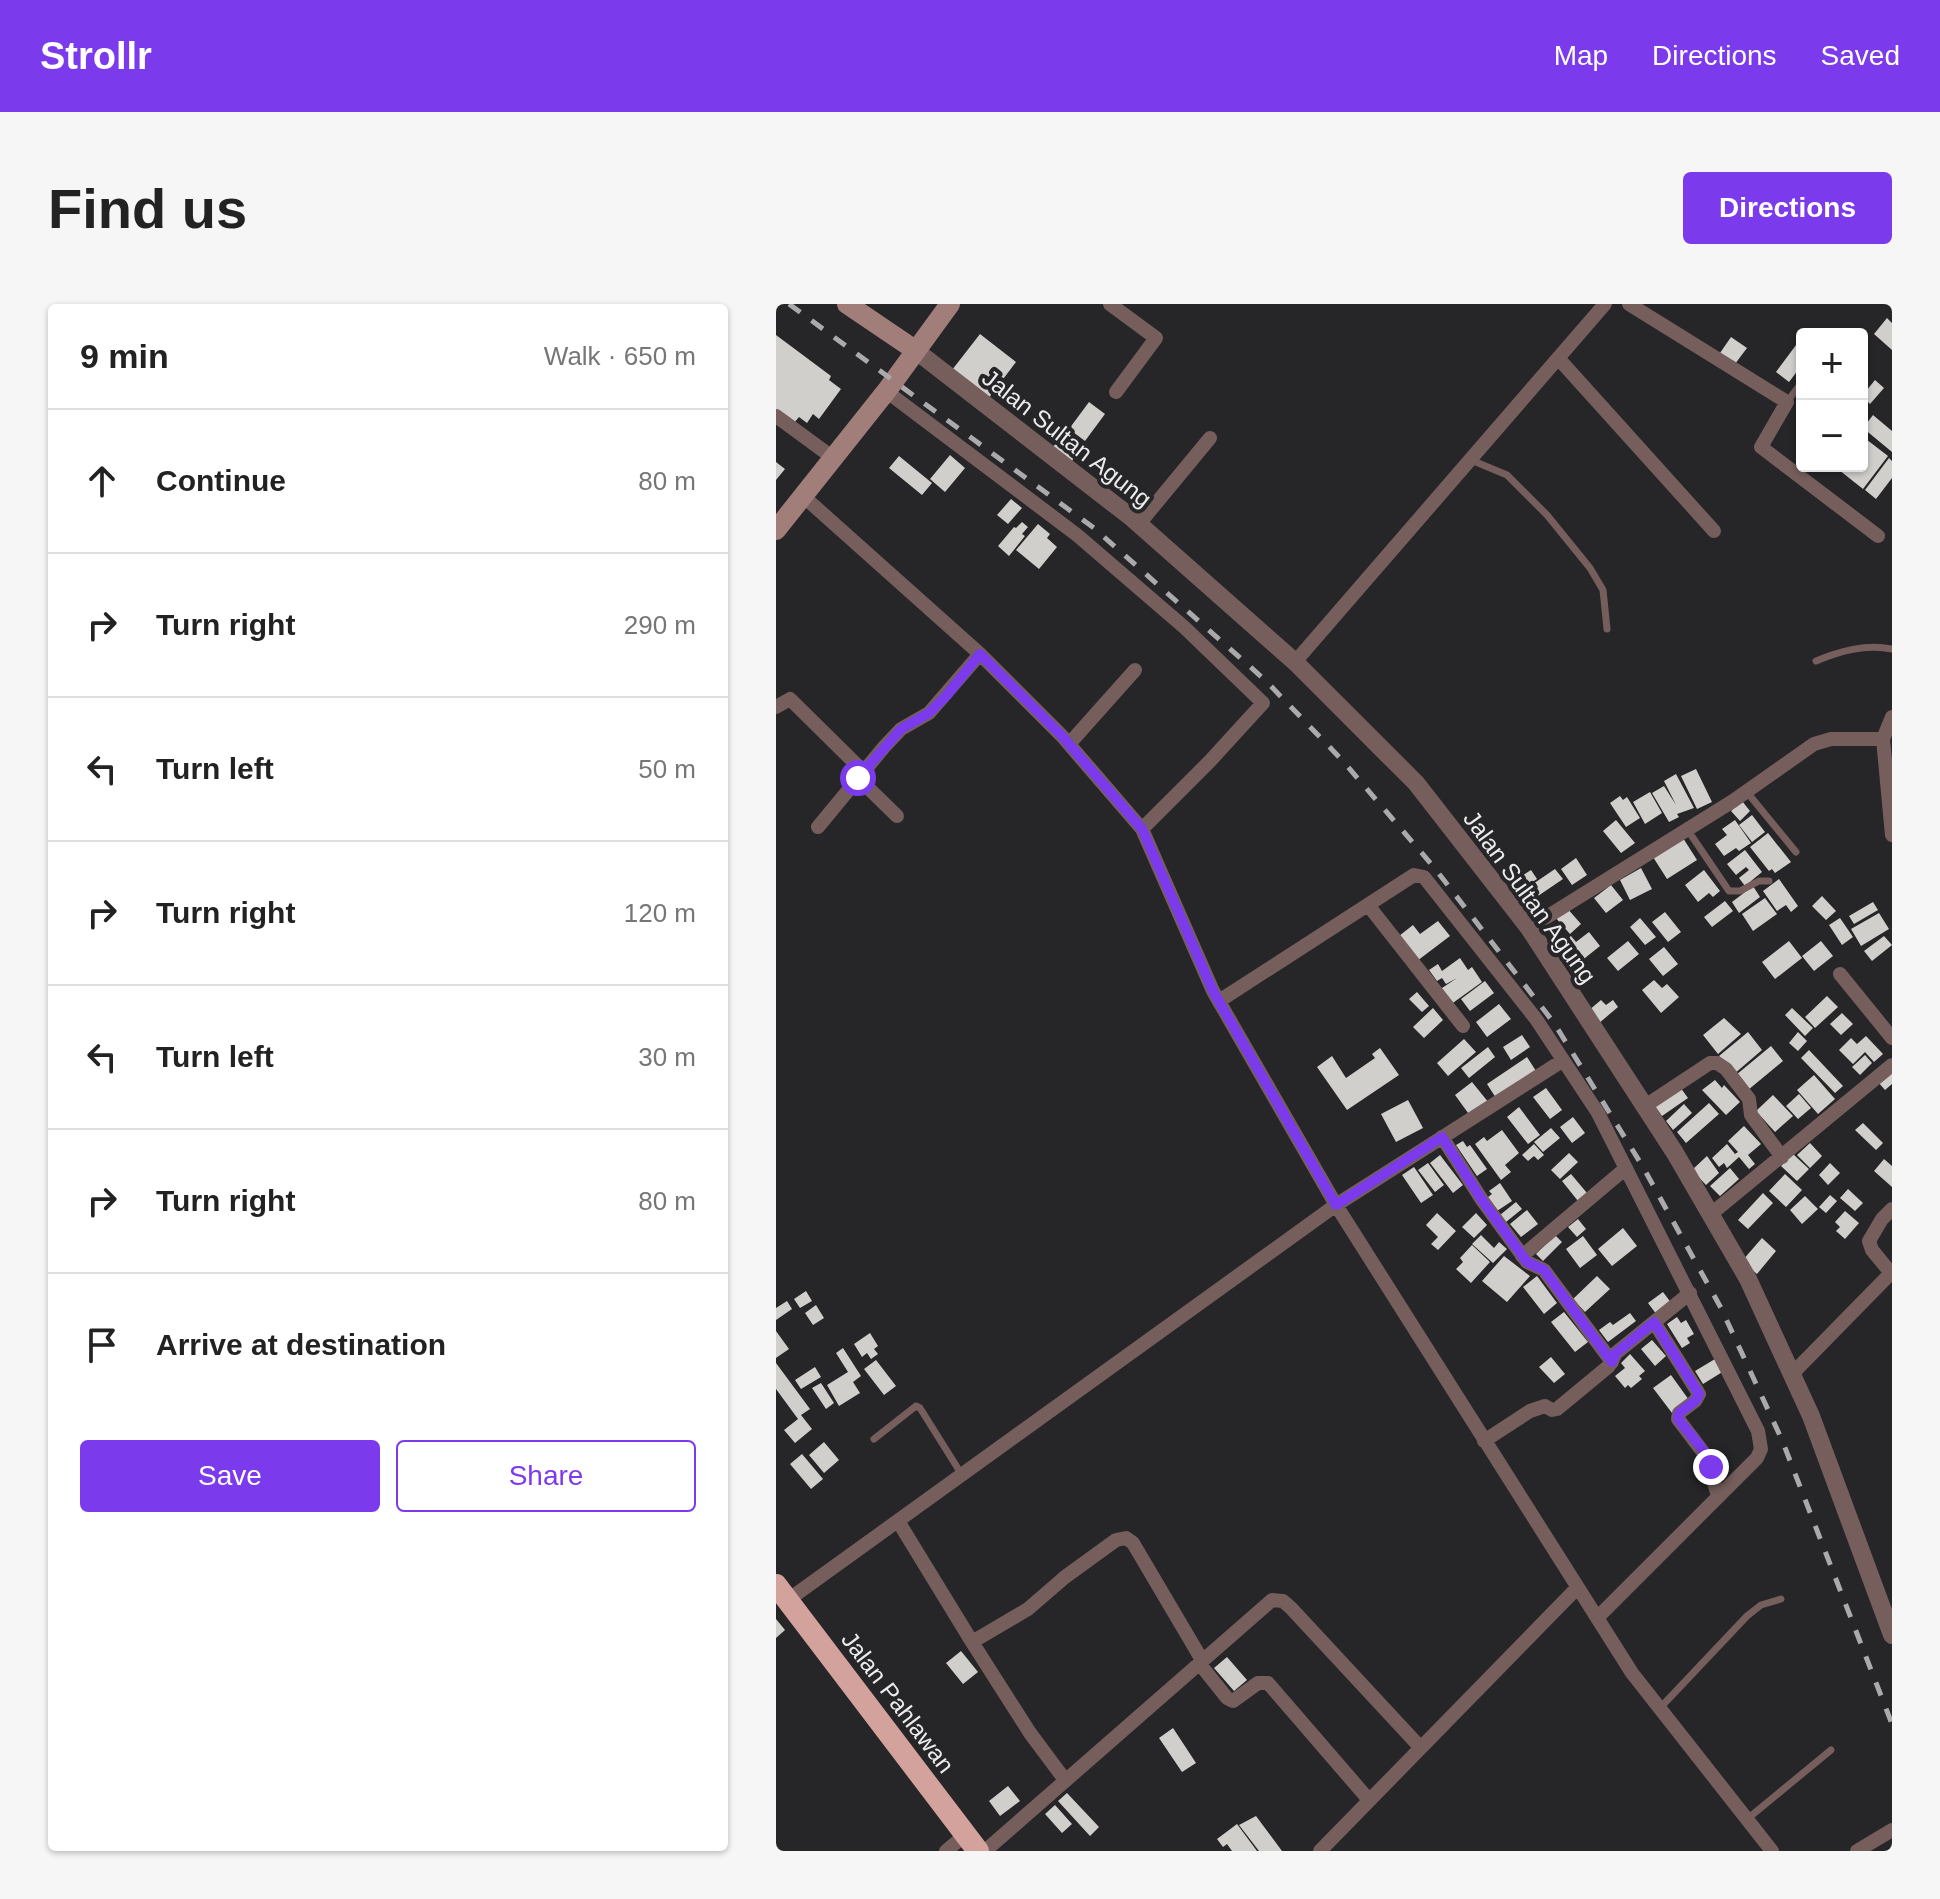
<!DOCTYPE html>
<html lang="en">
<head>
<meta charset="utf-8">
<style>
	:root { --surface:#fff; --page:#f6f6f6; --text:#222; --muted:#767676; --line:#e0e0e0; --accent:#7c3aed }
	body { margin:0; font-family:Helvetica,sans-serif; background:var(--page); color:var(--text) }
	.controls { position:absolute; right:24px; top:24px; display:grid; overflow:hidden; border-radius:8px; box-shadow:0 2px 6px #0004 }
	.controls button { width:72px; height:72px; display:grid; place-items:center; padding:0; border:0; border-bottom:2px solid var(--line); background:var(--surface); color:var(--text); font:40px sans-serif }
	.stop { position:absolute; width:24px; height:24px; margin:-18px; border:6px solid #7c3aed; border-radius:50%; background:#fff }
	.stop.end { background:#7c3aed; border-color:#fff; box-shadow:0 2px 8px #0008 }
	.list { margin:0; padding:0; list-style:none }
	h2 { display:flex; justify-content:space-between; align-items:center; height:104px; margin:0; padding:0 32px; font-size:34px }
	h2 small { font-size:26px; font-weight:400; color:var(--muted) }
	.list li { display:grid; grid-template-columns:52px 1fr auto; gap:24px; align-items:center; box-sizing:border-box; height:144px; padding:0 32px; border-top:2px solid var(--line) }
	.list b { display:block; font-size:30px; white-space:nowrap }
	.list em { font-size:26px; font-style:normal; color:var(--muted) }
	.actions { display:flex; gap:16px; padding:24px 32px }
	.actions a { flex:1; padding:18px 0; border:2px solid var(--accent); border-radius:8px; text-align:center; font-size:28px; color:var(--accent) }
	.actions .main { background:var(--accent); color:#fff }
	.icon { flex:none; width:44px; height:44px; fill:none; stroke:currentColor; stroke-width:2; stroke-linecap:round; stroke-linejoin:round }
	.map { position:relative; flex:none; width:1116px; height:1547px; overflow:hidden; border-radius:8px }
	header { display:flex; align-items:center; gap:48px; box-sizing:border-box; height:112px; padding:0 40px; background:var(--accent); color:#fff }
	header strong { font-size:38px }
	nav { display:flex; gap:44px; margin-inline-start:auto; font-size:28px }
	.intro { display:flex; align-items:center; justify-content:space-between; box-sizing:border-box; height:192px; padding:0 48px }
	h1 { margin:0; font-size:56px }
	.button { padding:20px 36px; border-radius:8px; background:var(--accent); color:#fff; font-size:28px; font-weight:700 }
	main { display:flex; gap:48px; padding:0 48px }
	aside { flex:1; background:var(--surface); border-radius:8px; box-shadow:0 2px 6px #0004 }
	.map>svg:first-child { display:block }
	.building { fill:#d1cfcc }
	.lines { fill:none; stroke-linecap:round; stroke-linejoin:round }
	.service { stroke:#755e5c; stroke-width:7 }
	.minor { stroke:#755e5c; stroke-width:14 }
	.tertiary { stroke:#755e5c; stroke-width:18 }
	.secondary { stroke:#a27e7a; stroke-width:20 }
	.trunk { stroke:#d4a29c; stroke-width:22 }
	.rail { stroke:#aaa9ab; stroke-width:5; stroke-dasharray:14 14; stroke-linecap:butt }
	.route { stroke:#7c3aed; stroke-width:10 }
	.labels { text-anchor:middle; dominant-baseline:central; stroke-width:8; stroke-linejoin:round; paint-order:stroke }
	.street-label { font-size:24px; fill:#ececed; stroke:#262527 }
</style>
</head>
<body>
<header>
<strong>Strollr</strong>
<nav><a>Map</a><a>Directions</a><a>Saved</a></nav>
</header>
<div class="intro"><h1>Find us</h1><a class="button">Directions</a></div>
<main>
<aside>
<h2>9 min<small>Walk · 650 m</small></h2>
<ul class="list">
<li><svg class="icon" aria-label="ahead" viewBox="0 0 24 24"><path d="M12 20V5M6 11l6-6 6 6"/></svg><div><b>Continue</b></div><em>80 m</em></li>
<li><svg class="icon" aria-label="right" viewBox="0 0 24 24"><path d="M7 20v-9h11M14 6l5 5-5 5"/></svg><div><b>Turn right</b></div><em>290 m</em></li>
<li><svg class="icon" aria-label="left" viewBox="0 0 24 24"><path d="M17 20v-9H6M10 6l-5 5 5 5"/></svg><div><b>Turn left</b></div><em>50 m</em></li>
<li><svg class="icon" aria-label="right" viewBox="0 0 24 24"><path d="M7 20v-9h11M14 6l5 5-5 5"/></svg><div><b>Turn right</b></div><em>120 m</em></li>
<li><svg class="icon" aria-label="left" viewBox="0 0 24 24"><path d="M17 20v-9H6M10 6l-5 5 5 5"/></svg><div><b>Turn left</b></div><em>30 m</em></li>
<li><svg class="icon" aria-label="right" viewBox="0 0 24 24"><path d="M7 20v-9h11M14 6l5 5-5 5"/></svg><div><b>Turn right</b></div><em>80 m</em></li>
<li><svg class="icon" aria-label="arrive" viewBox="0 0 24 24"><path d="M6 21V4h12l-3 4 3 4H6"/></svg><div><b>Arrive at destination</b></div></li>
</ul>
<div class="actions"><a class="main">Save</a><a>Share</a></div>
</aside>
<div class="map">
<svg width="1116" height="1547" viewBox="0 0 1116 1547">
	<rect width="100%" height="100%" fill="#262527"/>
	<path class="building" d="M1111,14L1116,19V46L1098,30Z
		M204,30L240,58L212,95L176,66Z
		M0,31L55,72L53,76L65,85L43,115L37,110L31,119L23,113L17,120L0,108Z
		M955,33L971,44L959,60L944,49Z
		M1026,33V61L1013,78L1000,68Z
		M1099,76L1108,84L1094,100L1086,92Z
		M313,98L329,110L309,137L293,125Z
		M1097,111L1116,127V148L1087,124Z
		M291,125L309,140L292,162L273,148Z
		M1086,132L1112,152L1087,185L1058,162H1086Z
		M174,151L189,164L169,188L154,175Z
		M123,152L156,179L146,191L113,164Z
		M1113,154L1116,157V174L1100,195L1089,186Z
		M0,158L9,165L0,176Z
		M235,195L246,204L232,220L221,211Z
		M246,218L252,223L246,230L249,232L233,252L222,242L238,223L240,224Z
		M262,220L274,230L271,234L281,243L263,265L240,246Z
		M920,465L936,498L921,505L905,472Z
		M900,470L918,504L901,510L903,513L893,518L876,489L888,482L900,501L888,477Z
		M874,488L886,509L869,520L857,498Z
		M844,492L847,496L851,493L864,514L850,523L834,499Z
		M966,497L974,507L964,517L955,507Z
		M976,511L989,528L976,538L963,521Z
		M840,516L859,539L845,549L827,527Z
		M959,516L975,539L963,547L960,544L948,552L939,540L951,531L946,525Z
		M992,529L1015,558L999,569L996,565L993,567L974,543Z
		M907,534L921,556L891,575L877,553Z
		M969,546L986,568L969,582L963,574L973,566L970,563L960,571L951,560Z
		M800,554L811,571L796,581L785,565Z
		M865,564L876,585L854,596L844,576Z
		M779,565L787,575L762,592L772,607L761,614L742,590Z
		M755,566L761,575L741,588L735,579Z
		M928,566L944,587L937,593L933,589L922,598L909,581Z
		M1003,575L1022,602L1015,608L1010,601L1001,607L987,587Z
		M835,581L847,596L830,609L818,594Z
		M977,582L984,593L963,609L956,598Z
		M1046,592L1060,607L1050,616L1036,602Z
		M989,594L1001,610L977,627L966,610Z
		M949,597L957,607L936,623L928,613Z
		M1097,598L1102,606L1078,620L1073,612Z
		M790,603L805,620L794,630L779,613Z
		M889,608L905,628L892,638L876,618Z
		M1103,609L1113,625L1085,642L1075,625Z
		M864,614L880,633L869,641L854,623Z
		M1064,614L1077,633L1066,641L1053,621Z
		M662,617L674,632L641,657L623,632L637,621L644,630Z
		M813,628L824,642L799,662L782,642L795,632L800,638Z
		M1108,632L1116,641L1096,657L1088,647Z
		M852,637L863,650L842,667L831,654Z
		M1013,637L1026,654L999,675L986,658Z
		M1045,637L1057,652L1038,667L1026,652Z
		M888,643L902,660L887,672L873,655Z
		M684,654L692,666L696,663L706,678L674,701L663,686L681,674L670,680L666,674L661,677L653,666L662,660L666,667Z
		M878,676L886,684L891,680L903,693L885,709L866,686Z
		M709,677L718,689L694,707L685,695Z
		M641,688L653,702L646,708L633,695Z
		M1051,692L1062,703L1039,724L1029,713Z
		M825,696L830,701L837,696L842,703L822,720L812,707Z
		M723,700L735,715L711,733L700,718Z
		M657,704L667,716L648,734L637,723Z
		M1016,704L1037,724L1029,732L1009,711Z
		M1066,709L1077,720L1065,731L1054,720Z
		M948,714L965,730L942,750L927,731Z
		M972,728L986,746L958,770L943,752Z
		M1022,728L1031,737L1022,747L1013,739Z
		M746,731L754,743L735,756L727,743Z
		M1090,732L1107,750L1098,758L1089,748L1077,760L1063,746L1075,734L1081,740Z
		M688,735L700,748L672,772L661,759Z
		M995,742L1007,757L972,786L960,771Z
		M712,743L719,753L693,774L685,764Z
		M604,744L623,771L571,806L541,763L556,752L570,774L599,754L596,750Z
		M1033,746L1067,782L1059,789L1025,754Z
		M1089,751L1096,759L1084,771L1076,763Z
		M751,753L760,767L720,794L711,780Z
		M1116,768V780L1109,786L1102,778Z
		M1038,771L1059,795L1042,810L1021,786Z
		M939,776L946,784L948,781L964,798L950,811L926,786Z
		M696,778L713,799L695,813L679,791Z
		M904,783L912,794L886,812L878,801Z
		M770,784L786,806L774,815L757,793Z
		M1023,790L1035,804L1022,815L1010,802Z
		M997,791L1017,812L999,828L980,807Z
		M632,796L647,824L620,838L605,810Z
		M933,799L943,810L910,839L901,828Z
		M908,800L916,809L897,826L890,817Z
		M743,803L764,831L752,840L731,813Z
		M797,813L809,829L796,839L784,823Z
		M1087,819L1107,839L1100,846L1079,826Z
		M968,822L985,840L972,851L979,860L973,865L963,853L951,864L948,859L943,863L936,854L951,840L959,850L962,848L952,837Z
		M775,824L784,834L767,848L758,838Z
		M726,826L743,849L729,861L735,868L725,876L699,840L708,833L711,837Z
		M687,837L691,843L694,841L711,865L701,872L680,841Z
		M1034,839L1046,852L1034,864L1021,851Z
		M758,840L768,851L762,856L758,852L752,857L746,851Z
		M793,849L802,858L784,875L775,866Z
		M1017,850L1033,865L1021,877L1005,862Z
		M664,851L687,881L677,889L654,859Z
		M931,852L943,869L930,881L916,866Z
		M1108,855L1116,862V883L1098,867Z
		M652,859L668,881L659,888L642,866Z
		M1054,859L1064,869L1052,881L1043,871Z
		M638,863L657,891L645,899L626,871Z
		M954,864L963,875L944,892L934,882Z
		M795,870L811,889L802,897L786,877Z
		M1009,870L1026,886L1010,903L993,887Z
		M724,879L736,897L718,909L708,896L716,890L713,887Z
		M1072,885L1087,899L1079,907L1064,894Z
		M987,889L997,899L972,925L962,916Z
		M1054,891L1061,897L1050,909L1043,903Z
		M1029,892L1042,905L1026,920L1014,906Z
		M740,898L746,905L730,918L724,911Z
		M751,906L762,920L745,933L734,920Z
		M1069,907L1083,919L1069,935L1060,927L1064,923L1059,918Z
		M661,909L680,927L662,946L655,940L662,933L650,921Z
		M700,909L711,921L698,934L686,923Z
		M802,915L810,925L801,933L792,923Z
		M847,924L861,942L836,962L822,945Z
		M705,931L718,944L723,938L731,945L717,959L696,940Z
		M779,931L786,938L767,957L760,950Z
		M807,932L821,951L804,964L790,945Z
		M986,934L1000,947L981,970L966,957Z
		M696,941L714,958L695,979L680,965L687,958L684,954Z
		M728,952L754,972L731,998L706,977Z
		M761,972L781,999L768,1010L747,983Z
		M821,972L834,985L809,1008L797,995Z
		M30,987L36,997L24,1004L18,995Z
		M887,988L896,1000L881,1011L872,999Z
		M11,997L16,1005L0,1016V1004Z
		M40,1001L48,1014L37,1021L29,1009Z
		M788,1008L812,1038L799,1048L775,1018Z
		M854,1009L860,1017L832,1038L823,1026L834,1018L837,1021Z
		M901,1013L905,1019L910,1016L918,1030L911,1034L914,1039L906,1044L891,1020Z
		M0,1027L13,1045L0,1054Z
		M94,1029L102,1042L98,1045L102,1050L95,1055L91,1049L86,1053L78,1040Z
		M876,1036L890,1052L879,1062L865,1045Z
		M67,1044L85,1072L77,1078L84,1089L63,1102L51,1081L72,1068L60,1049Z
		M854,1050L869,1067L863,1072L866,1075L855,1084L852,1081L849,1084L839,1072L849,1064L845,1059Z
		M775,1053L789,1070L778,1079L763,1063Z
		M939,1055L948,1067L927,1080L919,1067Z
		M100,1056L120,1082L108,1091L88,1065Z
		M0,1059L34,1105L25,1111L36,1125L19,1139L8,1126L22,1115L0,1085Z
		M39,1063L45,1073L25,1085L19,1076Z
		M895,1071L913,1096L896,1109L877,1084Z
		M45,1079L58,1099L50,1105L36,1084Z
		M48,1138L63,1156L48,1169L33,1151Z
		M26,1150L47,1175L35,1185L14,1160Z
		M0,1315L9,1326L0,1334Z
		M185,1347L202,1368L187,1380L170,1359Z
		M451,1353L471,1376L458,1387L438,1364Z
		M397,1424L420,1459L406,1468L383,1434Z
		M232,1482L244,1497L224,1512L213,1497Z
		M291,1489L323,1523L314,1532L282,1497Z
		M279,1501L296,1520L286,1529L269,1510Z
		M480,1512L506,1547H483L463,1521Z
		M461,1520L481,1547H456L451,1540L447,1543L441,1535Z"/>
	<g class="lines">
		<path class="service" d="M1011,98L1026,78
			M695,156L731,171L771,211L814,264L827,286L831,325
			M1040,357C1064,347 1089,340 1116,345
			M970,487L1020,548
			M911,525L953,587H964L983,577H993
			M98,1135L140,1102L144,1104L186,1171
			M884,1404L971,1312L985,1301L1005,1295
			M970,1516L1055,1446"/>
		<path class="minor" d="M334,0L380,34L340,88
			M853,0L1011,98L985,143L1102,232
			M782,54L938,227
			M110,87L301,231L408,323L487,399L434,457L366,525
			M0,112L56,153
			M27,192L204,350L286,432L366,525L437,687L560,901L856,1369L996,1547
			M363,220L434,134
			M519,358L829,0
			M0,403L14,395L87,467
			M1116,413L1107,435L1116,531
			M293,440L359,366
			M82,474L121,512
			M42,523L108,443L125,425L153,409L204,350
			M592,601L687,722
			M753,624L957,497L1038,440L1055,435H1107
			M1064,670L1116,734
			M443,697L638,571L648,573L760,715L822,809L982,1127L985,1145L981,1154L821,1314
			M869,802L934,759H941L950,765L973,795L975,811L1006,853
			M666,833L706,896L751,958L768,966L836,1058
			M935,910L1116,761
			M746,952L850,864
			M878,1018L923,1090L919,1097L903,1109L902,1115L930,1152L942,1192
			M1017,1069L1115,969L1096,946L1093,937L1106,915L1116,905
			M708,1137L754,1107L769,1102L776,1106L781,1105L833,1062L840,1049L914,989
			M122,1217L196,1338
			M12,1296L560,901L786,757
			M423,1359L451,1394L457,1397L482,1379H492L593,1496
			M289,1476L254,1429L196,1338L252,1305L289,1273L340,1236L350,1234L357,1239L426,1356
			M170,1547L189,1531
			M209,1547L496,1296L507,1297L515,1304L644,1443
			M544,1547L801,1284
			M1081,1547L1116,1526"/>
		<path class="tertiary" d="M139,46L356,214L519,358L640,479L753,624L899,849L972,975L1035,1112L1116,1331"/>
		<path class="secondary" d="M71,0L139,46
			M0,226L112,85L174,0"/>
		<path class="trunk" d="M0,1281L202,1547"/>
		<path class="rail" d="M13,0L318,224L489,376L566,456L657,562L778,719L867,863L945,1004L1006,1136L1116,1420"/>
	</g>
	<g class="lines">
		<path class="route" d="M82,474L125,425L153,409L170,392L204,350L286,432L366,525L437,687L560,901L666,833L706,896L751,958L768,966L836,1058L840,1049L878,1018L923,1090L919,1097L903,1109L902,1115L927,1146L935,1163"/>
	</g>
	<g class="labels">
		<g class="street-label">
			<text transform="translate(291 134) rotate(38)">Jalan Sultan Agung</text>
			<text transform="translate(754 593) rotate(54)">Jalan Sultan Agung</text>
			<text transform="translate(122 1398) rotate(53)">Jalan Pahlawan</text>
		</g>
	</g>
</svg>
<div class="controls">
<button>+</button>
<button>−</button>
</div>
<div class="stop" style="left:82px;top:474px"></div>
<div class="stop end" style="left:935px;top:1163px"></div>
</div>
</main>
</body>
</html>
